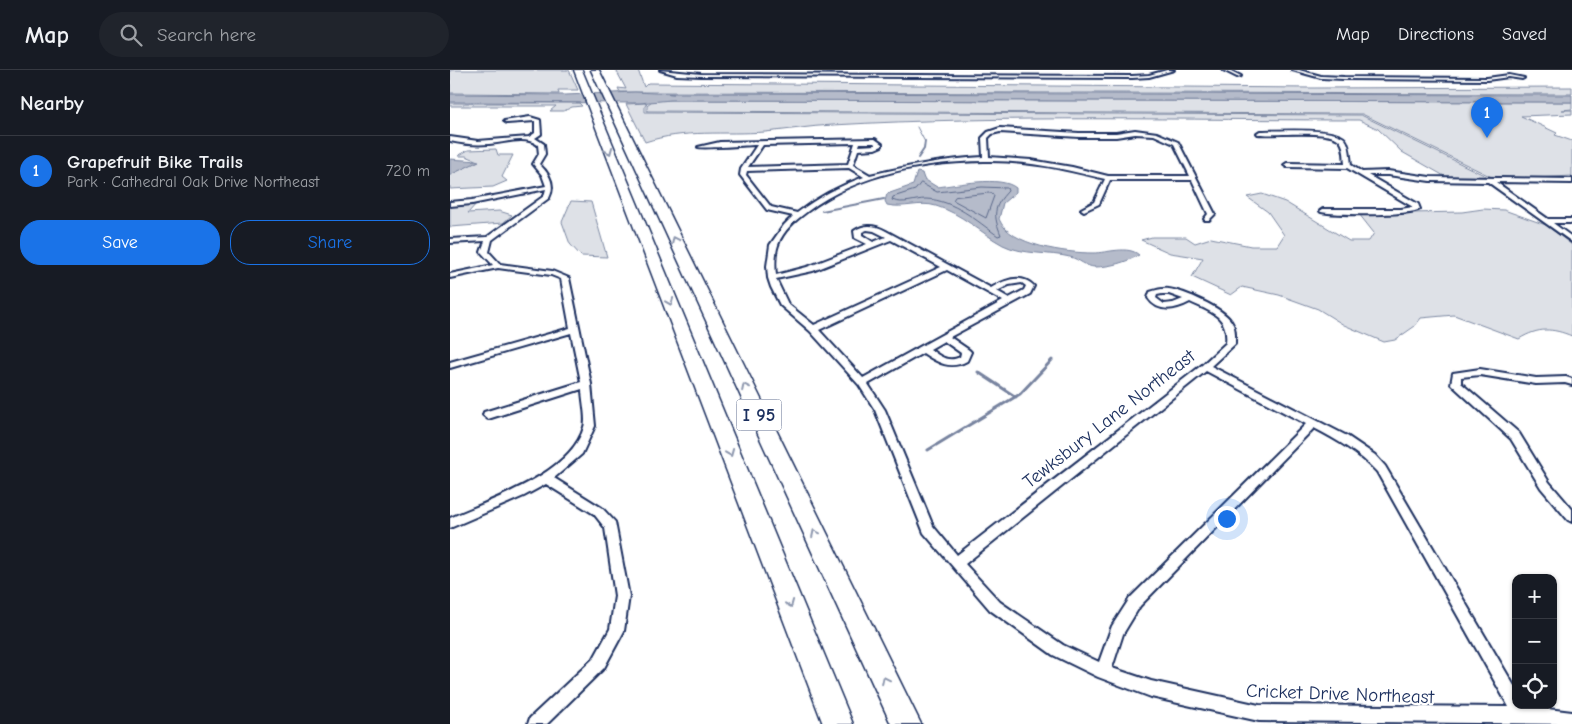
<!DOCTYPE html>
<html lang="en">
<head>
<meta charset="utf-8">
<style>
	:root { --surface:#171b24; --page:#20242c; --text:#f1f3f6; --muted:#9ea1a6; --line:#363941; --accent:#1a73e8 }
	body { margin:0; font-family:"Comic Neue",sans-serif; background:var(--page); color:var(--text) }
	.controls { position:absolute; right:15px; bottom:15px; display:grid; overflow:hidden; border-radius:10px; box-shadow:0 1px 4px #0004 }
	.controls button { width:45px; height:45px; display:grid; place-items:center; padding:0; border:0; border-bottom:1px solid var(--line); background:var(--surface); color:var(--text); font:25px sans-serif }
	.you { position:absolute; left:776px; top:448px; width:18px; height:18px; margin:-12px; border:4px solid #fff; border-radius:50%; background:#1a73e8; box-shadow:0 0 0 8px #1a73e833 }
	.badge { display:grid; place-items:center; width:32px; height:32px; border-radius:50%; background:var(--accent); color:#fff; font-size:16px; font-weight:700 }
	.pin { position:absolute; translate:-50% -41px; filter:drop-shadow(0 1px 2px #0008) }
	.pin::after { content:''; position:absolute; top:26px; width:18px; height:15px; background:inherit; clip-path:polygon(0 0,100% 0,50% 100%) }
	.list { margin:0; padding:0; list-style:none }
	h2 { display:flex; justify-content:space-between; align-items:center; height:65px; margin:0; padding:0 20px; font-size:21px }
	h2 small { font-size:16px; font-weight:400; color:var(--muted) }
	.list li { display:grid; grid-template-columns:32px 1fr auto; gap:15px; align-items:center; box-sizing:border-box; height:70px; padding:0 20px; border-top:1px solid var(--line) }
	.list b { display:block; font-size:19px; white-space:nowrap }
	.list p { margin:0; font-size:16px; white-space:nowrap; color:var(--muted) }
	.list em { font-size:16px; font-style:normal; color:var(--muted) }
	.actions { display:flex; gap:10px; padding:15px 20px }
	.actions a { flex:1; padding:11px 0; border:1px solid var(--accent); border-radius:20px; text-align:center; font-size:18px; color:var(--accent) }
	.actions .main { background:var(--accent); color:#fff }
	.icon { flex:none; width:28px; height:28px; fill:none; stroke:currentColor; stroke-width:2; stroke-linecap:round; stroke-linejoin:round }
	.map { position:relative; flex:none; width:1122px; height:654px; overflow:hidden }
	header { display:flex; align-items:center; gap:30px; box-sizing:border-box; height:70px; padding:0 25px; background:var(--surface); border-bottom:1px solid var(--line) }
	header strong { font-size:24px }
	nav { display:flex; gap:28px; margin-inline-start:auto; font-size:18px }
	.search { width:350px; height:45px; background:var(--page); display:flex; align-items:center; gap:12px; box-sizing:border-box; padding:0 18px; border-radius:28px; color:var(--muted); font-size:19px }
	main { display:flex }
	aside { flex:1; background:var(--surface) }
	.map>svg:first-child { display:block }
	.green { fill:#dee1e7; stroke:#7c88a2 }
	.water { fill:#b5bbca; stroke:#77839f }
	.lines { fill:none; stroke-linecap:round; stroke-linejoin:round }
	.shore { stroke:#596789; stroke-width:1 }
	.stream-far2 { stroke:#77839f; stroke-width:1 }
	.stream-far1 { stroke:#77839f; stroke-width:2 }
	.stream { stroke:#77839f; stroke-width:3 }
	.minor-casing { stroke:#1b2f5e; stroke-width:4 }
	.motorway-casing { stroke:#1b2f5e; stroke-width:3 }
	.minor { fill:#fff; fill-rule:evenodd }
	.motorway { fill:#fff; fill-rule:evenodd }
	.oneway { stroke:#8d97ae }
	.labels { text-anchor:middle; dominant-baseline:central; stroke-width:4.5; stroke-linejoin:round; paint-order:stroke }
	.shield { fill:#fff; stroke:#5f6d8e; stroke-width:1 }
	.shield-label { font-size:18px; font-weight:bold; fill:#1b2f5e }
	.street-label { font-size:19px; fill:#1b2f5e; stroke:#fff }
</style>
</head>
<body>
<header>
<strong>Map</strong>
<div class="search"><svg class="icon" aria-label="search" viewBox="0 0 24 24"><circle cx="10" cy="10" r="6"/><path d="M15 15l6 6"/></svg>Search here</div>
<nav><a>Map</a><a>Directions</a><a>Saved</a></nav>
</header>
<main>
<aside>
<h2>Nearby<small></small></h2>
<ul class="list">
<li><span class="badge">1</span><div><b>Grapefruit Bike Trails</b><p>Park · Cathedral Oak Drive Northeast</p></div><em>720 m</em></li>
</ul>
<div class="actions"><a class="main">Save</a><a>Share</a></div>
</aside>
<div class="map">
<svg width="1122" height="654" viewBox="0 0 1122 654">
	<rect width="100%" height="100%" fill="#fff"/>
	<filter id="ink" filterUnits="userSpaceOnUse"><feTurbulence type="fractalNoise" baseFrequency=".02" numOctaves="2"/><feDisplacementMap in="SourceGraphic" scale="10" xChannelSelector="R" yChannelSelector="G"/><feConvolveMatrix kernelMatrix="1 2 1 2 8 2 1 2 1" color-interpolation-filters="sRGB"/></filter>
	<g filter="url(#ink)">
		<path class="green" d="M0,0H119L128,20H108L109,24L0,23Z
			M166,0H188L194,17L198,13L863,18L1122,17V24L170,22L168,18L176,19Z
			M221,30L1122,32V39L1112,40H1122V44L1071,46L1107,63L1105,65L1122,71V106L1048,110L912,44L197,41V35L202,31Z
			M0,33H129L132,36L122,37L114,41H100L106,36H0Z
			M197,33L195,36V42L911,45L1038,107H996L952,82L928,59L909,50C734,50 558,45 383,55C360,56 338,60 315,62C274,65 235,59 195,72L176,34Z
			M46,79L48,85H63L52,107L57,111L43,117L0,119V105L28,91L16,86H8L18,80Z
			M812,124L835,132L899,171H919L924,163L909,144L1012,142L1033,139L1054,140L1096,155L1122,175V266C1102,258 1089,257 1069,269L1004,245L971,248L965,256L945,270L934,272L894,255L868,239L829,225L792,217L781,225L742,207L753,188L720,183L691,170L702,167H736L745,173L761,168L801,176H827L834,165L818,142L797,127Z
			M121,131L141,132L157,187L131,186L120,174L112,152Z
			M27,133L18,143L49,141L62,145L53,153L0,157V135Z"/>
		<path class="water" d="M185,22L224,24L214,23L1122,25V32L221,30L189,33L0,32V24L115,25Z
			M0,89L29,91L0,105Z
			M467,102L472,103L474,109L487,117C506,115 551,105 566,118V122L553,133L549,149C560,176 617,183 643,183C657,183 678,175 689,185C677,192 659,197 645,197C636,197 629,189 620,187C599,182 573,185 553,175C529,162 513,144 486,136C470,131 454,139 437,135L435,131L437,124L463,115Z"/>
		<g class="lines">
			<path class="shore" d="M471,113L487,122L532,117L557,118L558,121C543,137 543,145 551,165L548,166C527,151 504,130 476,129C464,129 454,135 442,130L443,127L465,120Z
				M542,123L544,126L536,148L503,130L505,127Z"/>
			<path class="stream-far2" d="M467,57L475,72"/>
			<path class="stream-far1" d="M468,88L474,79L475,71
				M372,141L434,129"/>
			<path class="stream" d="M528,302L566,327
				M478,380L570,324L602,290"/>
			<g class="minor-casing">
				<path id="minor" d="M210,0L251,4L682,6L699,5L717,0H724L699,7L682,8L251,6L227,5Z
					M773,0H779L791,6L787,7Z
					M842,0H849L871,6L894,7L1037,8L1059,5L1074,8L1072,9L1059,7L1037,10L894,9L871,8Z
					M80,47L90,50L91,64L85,68L94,74L95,84L89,94C99,103 106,115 99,128L42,170L39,182L50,194L102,201L119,208L141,314L145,356L132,384L104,408L152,438L165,452L179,526L174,561L154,598L97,654H78L80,648L144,588L160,559L165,526L155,458L144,444L96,414L74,426L0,458V448C40,430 121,404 134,357C137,349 132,329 132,319L38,349L33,345L34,342L131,312L121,263L0,298V292L120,258L111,209L101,205L48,198L0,208V204L43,195L31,182L35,171L0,173V169L37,167L94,126L96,119L22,134L0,136V132L22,130L96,116L92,105L83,94L89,84L88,75C74,65 55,73 39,74C26,75 13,74 0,71V67L28,71L79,67L85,63V51L57,53L54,51Z
					M550,58L629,63H666L685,60L707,63L728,72L765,144L759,150H755L754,149L758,144L742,110H660L649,134L634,141L631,139L644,132L655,109C615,99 575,90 534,91C474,92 407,104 358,141C346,150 333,160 328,175C325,183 325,196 326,205L357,197L417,174L405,168L404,161C414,154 425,155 436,161L541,218C554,210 572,203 584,216L580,224L500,267L519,280L521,282L517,291C500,300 488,293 473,283L418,314L435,340L483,456L507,485L752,295L776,273C779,246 761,242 740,232C725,240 708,243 698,228L700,222C706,220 713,218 719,219C734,221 773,238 781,251C786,258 785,266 785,274L761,296L897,366L925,385L935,396L1066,619V635L1122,642V654L809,651L701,627L648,607L603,585L540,540L474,463L425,340L409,315L360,261L330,235L321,217L318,208L317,196L320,175L334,155L343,146L317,140L290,105L291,99L307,75C298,75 252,79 248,77L270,72L425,69L432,74V76L425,79L408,80L403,95L420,105C458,96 494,89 533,87L532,68L538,62ZM550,62L629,67H666L685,64L704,65L724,74L740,106H658L622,97L581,90L539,87L538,68L542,64ZM405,73L398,94L298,97L313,75ZM410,73H424L426,75L409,76ZM399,98L414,107C389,116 368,127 347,143L321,137L296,105L297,101ZM417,160L424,161L436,167L423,172L412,165V162ZM441,170L491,197L364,255L338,234L326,209L363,201ZM497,200L553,231L413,308L369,260ZM572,213L576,216L574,220L559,228L547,221L559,215ZM712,224H719L733,229L723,233L714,234L706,228L707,225ZM494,271L511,283L510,287C498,293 489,286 480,279ZM756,301L856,354L680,528L662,556L649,592L613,575L550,532L515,494ZM864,358C887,370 910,383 927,402L1059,637L809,635L701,611L662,598L673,564L690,536Z
					M810,61C827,61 884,57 895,69C900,75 900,87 901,95L912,102L938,101L980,107L1122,109V113L1046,112L1098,149H1122V153H1103L1122,167V172L1038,112L980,111L938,105H918L968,134L970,139C959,146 886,145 871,142L870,141L873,139H951L963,137L897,98L837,97L834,95L837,93L895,94C894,87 895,77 890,71C881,59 824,66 808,64L807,63Z
					M1030,299L1086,308L1116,307L1122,309V315L1115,313L1086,314L1030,305L1011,307V313L1069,363L1099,412L1122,439V452L1118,450L1091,418L1061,369L1001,314L1003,303Z"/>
			</g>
			<g class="motorway-casing">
				<path id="motorway" d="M124,0H132L403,654H373Z
					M141,0H149L471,654H441Z"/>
			</g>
			<use href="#minor" class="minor"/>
			<use href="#motorway" class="motorway"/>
		</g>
		<defs><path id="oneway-chevron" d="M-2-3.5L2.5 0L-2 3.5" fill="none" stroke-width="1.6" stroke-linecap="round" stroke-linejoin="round" transform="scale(1.25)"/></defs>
		<g class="oneway">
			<use href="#oneway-chevron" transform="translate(159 81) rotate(68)"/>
			<use href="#oneway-chevron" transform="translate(225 170) rotate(-116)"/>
			<use href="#oneway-chevron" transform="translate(220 232) rotate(68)"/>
			<use href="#oneway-chevron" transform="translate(295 317) rotate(-116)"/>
			<use href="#oneway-chevron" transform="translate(280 383) rotate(68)"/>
			<use href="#oneway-chevron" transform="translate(365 463) rotate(-116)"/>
			<use href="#oneway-chevron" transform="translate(340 534) rotate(68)"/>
			<use href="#oneway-chevron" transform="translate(435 610) rotate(-116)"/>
		</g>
	</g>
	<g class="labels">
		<rect class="shield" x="286.5" y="329.5" width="45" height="31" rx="4"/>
		<g class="shield-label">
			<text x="309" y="345">I 95</text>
		</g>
		<g class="street-label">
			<text transform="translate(659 349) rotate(-38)">Tewksbury Lane Northeast</text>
			<text transform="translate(890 624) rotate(2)">Cricket Drive Northeast</text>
		</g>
	</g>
</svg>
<div class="controls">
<button>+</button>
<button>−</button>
<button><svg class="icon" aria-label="locate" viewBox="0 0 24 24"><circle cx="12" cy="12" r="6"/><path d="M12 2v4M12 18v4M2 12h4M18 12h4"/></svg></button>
</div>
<div class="you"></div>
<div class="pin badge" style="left:1037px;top:68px">1</div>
</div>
</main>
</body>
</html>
